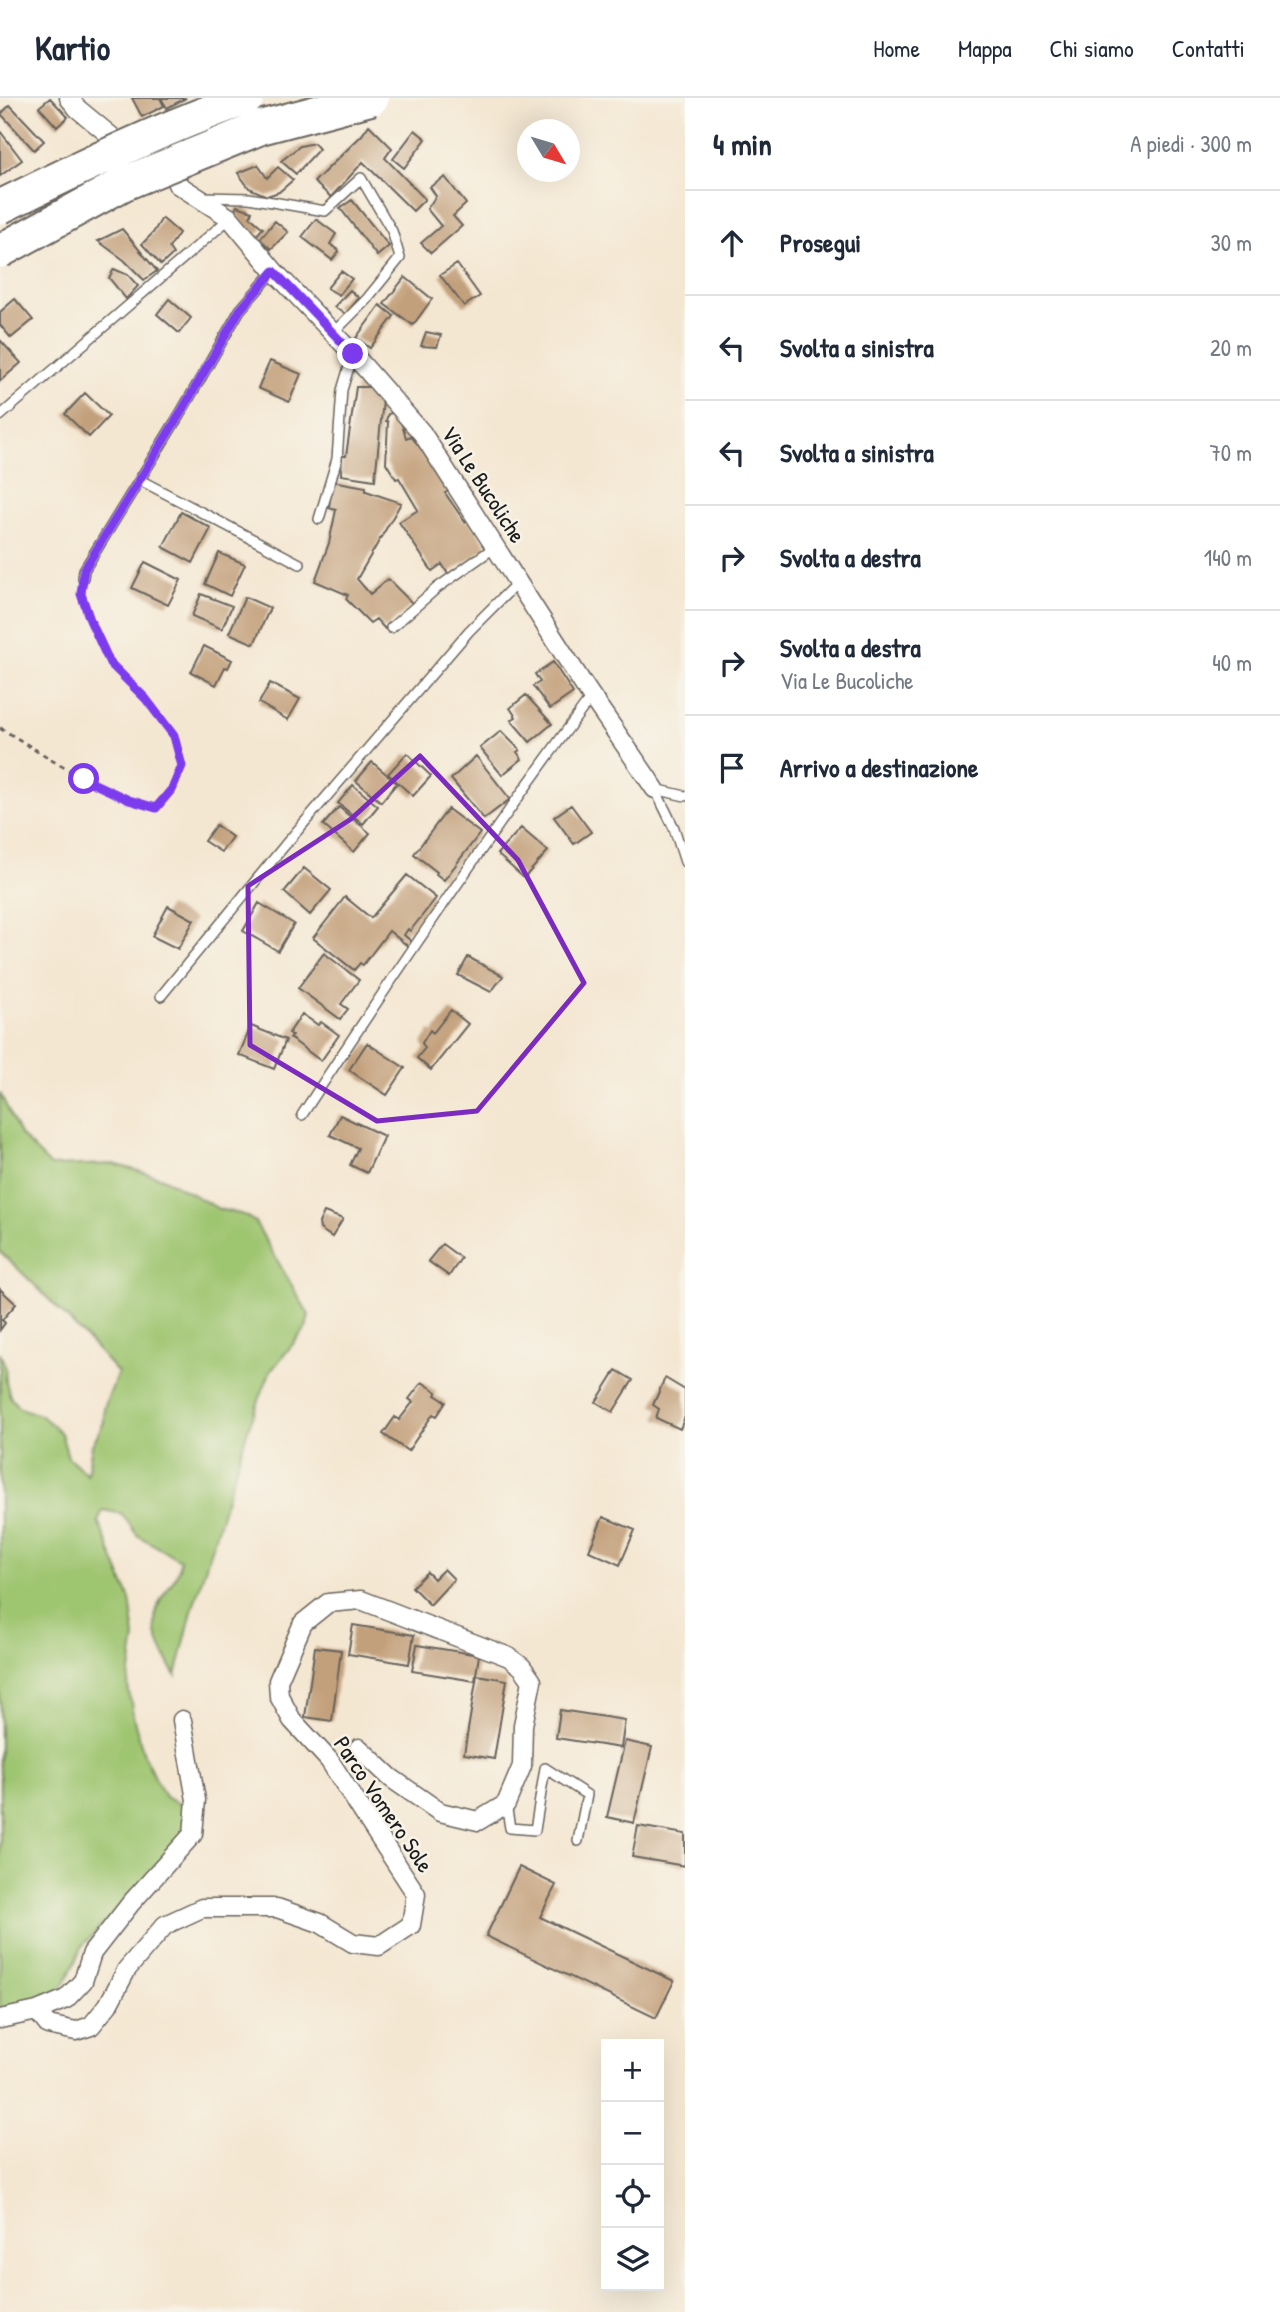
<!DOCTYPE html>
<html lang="it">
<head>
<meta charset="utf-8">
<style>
	:root { --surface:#fff; --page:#f6f6f7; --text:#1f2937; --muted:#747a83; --line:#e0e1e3 }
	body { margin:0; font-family:"Patrick Hand",sans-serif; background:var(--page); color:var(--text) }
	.controls { position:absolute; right:21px; bottom:21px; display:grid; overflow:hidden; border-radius:0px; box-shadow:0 7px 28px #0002 }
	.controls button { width:63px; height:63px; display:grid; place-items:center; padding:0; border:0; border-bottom:2px solid var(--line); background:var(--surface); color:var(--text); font:35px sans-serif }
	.compass { position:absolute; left:517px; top:21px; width:63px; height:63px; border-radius:50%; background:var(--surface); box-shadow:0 7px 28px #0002; rotate:128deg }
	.stop { position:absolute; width:21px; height:21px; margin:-16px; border:5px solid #7c3aed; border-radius:50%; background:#fff }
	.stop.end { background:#7c3aed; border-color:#fff; box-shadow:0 2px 7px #0008 }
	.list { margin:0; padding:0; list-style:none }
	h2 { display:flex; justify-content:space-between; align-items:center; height:91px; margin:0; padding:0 28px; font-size:30px }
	h2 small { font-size:23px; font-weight:400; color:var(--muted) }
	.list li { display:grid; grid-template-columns:46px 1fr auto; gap:21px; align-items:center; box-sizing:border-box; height:105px; padding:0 28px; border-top:2px solid var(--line) }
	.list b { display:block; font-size:26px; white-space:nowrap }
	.list p { margin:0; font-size:23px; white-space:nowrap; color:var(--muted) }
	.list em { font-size:23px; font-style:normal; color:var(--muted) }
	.icon { flex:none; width:38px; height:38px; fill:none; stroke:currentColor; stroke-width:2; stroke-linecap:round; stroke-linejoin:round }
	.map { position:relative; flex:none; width:685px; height:2214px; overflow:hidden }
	header { display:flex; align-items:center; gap:42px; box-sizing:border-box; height:98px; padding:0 35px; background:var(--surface); border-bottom:2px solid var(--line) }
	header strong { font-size:33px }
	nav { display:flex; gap:38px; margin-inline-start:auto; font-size:24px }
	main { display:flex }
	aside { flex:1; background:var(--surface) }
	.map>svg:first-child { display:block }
	.green { fill:#9ec570; stroke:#5d7046; stroke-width:2 }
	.building { fill:#c3a07b }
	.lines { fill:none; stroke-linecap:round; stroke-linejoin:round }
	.lane-casing { stroke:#68635c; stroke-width:12 }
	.street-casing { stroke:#68635c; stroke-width:21 }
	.path { stroke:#68635c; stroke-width:3.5; stroke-dasharray:5 5; stroke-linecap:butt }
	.lane { stroke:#fff; stroke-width:9 }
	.street { stroke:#fff; stroke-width:18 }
	.highway-bridge-casing { stroke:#68635c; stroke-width:37; stroke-linecap:butt }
	.highway-bridge { stroke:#fff; stroke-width:33 }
	.route { stroke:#7c3aed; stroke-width:9 }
	.marked { fill:none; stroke:#7b2cbf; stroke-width:5; stroke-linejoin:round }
	.labels { text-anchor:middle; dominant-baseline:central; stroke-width:5; stroke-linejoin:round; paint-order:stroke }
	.street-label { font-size:23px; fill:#1c1c1c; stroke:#f7f3e8 }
</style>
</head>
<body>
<header>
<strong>Kartio</strong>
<nav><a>Home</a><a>Mappa</a><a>Chi siamo</a><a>Contatti</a></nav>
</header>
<main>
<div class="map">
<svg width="685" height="2214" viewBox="0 0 685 2214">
	<rect width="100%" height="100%" fill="#f7f3e8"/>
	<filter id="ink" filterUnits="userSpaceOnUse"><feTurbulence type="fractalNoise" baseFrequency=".0143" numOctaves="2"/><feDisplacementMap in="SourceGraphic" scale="14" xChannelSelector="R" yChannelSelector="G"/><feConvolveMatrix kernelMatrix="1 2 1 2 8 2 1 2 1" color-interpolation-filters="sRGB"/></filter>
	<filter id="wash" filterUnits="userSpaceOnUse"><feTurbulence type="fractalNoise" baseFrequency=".00686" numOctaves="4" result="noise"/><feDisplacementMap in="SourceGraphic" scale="28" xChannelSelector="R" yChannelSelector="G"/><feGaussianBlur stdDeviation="1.57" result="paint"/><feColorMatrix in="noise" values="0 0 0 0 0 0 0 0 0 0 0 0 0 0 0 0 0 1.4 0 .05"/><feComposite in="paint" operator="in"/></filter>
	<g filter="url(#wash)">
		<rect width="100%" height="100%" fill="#f4e7d2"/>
		<path class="green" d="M0,995L20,1037L51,1068L114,1066L163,1080L219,1111L244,1117L255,1124L309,1217L306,1230L270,1274L248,1331L192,1513L176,1578C161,1550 144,1527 164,1496C172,1485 179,1477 180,1462L137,1437L122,1416L103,1412L98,1423L130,1501L135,1539L128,1588L134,1622L145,1660L165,1699L192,1712L187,1736L83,1847L64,1887L49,1898L0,1912V1254L5,1268L6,1284L10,1298L18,1309L42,1318L61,1335L68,1359L87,1376L92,1347L104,1324V1310L118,1275C80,1233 42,1192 0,1154Z"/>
		<g id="blocks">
			<path class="building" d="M50,0L68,19L57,29L39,9Z
				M132,0H160L164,8L142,19Z
				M161,0H186L167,10Z
				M10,7L44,43L34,52L1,16Z
				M369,27L392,50L385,60L425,101L413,113L363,64L331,99L314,84L362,37Z
				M415,32L426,41L404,70L393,61Z
				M0,33L22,62L0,78Z
				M314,45L319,51L296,76L281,63L300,48Z
				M258,67L267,80L278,69L293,82L279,94L267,98L249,90L238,75Z
				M445,79L466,106L453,118L462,128L431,155L421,145L441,128L427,111L436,98L430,89Z
				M352,102L389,148L377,158L340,110Z
				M237,108L252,113L250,119L263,130L255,139L234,114Z
				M162,120L179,135L169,150L173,156L161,167L142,146L153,135Z
				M316,121L336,136L330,146L339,153L332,162L302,139Z
				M275,123L288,134L271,151L260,141Z
				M122,131L157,173L144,182L124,162L98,143Z
				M457,166L480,198L464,208L440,177Z
				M114,171L128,177L138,188L126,201L109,180Z
				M341,173L352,181L339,197L327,190Z
				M405,179L432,201L413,227L384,206Z
				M350,192L359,200L346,216L334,209Z
				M15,201L33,222L11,240L0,227V214Z
				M169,201L191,220L179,235L157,216Z
				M380,207L394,218L370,250L356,240Z
				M426,234L441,237L437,249L421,248Z
				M0,242L21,265L0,283Z
				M270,263L301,276L289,304L258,290Z
				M356,289H370L383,302L375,382L341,377L342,358H346Z
				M85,295L109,318L89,339L65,316Z
				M395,314L399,317L406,340L411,338L432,364L450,392L445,395L465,424L469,421L488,449L448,476L442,466L432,473L399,424L418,412L399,380L396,381L386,365L388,324L386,323L388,316Z
				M332,383L366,389V393L401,405L357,481L370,496L388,481L413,506L385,531L376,521L370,525L346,501L348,497L315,483L329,445L336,412L329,410Z
				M181,414L211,430L193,465L163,449Z
				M219,455L245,466L230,498L205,486Z
				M145,464L181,482L168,507L132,490Z
				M201,496L232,508L222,531L192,518Z
				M245,499L270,510L254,546L229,535Z
				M204,548L232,562L228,570L225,569L216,587L191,574Z
				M553,564L573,595L550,611L533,588L540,584L535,576Z
				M270,585L300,601L288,622L259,605Z
				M526,597L552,626L530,644L511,622L516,619L510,610Z
				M501,633L520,652L517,654L522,661L502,677L480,650Z
				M407,655L431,678L413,698L388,676Z
				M476,658L510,701L484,721L451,681Z
				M372,664L397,685L381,704L356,683Z
				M353,687L378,708L363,726L338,705Z
				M571,707L591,734L574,746L554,719Z
				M339,709L370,735L354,754L323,727Z
				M448,711L480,735L444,782L436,776L437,774L414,756Z
				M216,727L232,739L221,754L204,743Z
				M521,730L548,753L524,780L497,756Z
				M304,770L331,792L310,817L284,794Z
				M407,777L436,800L410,833L408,831L404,837L412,844L409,849L389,833L363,867L360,865L354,872L313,840L345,799L371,820Z
				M259,805L294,826L278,853L243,833Z
				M168,808L194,822L178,851L152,838Z
				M324,855L359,882L341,906L348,911L340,921L298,890Z
				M468,859L503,878L491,894L458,877Z
				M451,912L468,926L431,972L417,960L425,950L422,945L430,932L433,935Z
				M302,916L318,927L321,924L339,937L321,963L290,940L292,937L289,935Z
				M251,928L286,942L274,971L239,957Z
				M367,945L405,970L387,997L349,972Z
				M340,1017L384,1038L367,1075L350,1067L358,1050L330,1037Z
				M324,1114L343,1121L332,1139L320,1131L319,1125Z
				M442,1146L461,1160L449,1178L428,1163Z
				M0,1191L16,1206L2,1222L5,1225L0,1232Z
				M616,1272L633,1282L613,1314L596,1304Z
				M665,1280L685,1292V1319L680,1331L656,1320L659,1311L653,1307Z
				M422,1284L437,1294L435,1297L446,1304L437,1318L433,1316L408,1353L383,1336L395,1319L399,1322L413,1304L409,1301Z
				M603,1419L635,1432L620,1467L589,1453Z
				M444,1471L454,1481L430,1507L412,1489L427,1474L434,1481Z
				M353,1527L414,1537L409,1566L348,1556Z
				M417,1547L479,1557L475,1583L412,1573Z
				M315,1549L341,1552L332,1623L305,1619Z
				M477,1577L507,1582L494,1661L464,1656Z
				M560,1612L625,1622L621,1650L556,1640Z
				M625,1643L652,1649L634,1725L607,1719Z
				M638,1728L685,1736V1768L632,1759Z
				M519,1769L556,1787L540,1819L674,1883L656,1920L486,1838Z"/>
		</g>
	</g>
	<g filter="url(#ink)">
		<use href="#blocks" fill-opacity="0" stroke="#68635c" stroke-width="2"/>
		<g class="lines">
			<g class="lane-casing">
				<path id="lane" d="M202,99L249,100L325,113L361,80L392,133L400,160L366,202L333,235
					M0,318L230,120
					M140,382L300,466
					M319,421L337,361L342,292L353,256
					M83,480L84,472L180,316L240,212L274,173
					M391,530L437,490L495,449
					M655,691L674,730L685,764
					M655,691L685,698
					M161,898L285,747L469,533L518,484
					M302,1017C395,875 491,734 592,598
					M506,1706L510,1730L535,1732L545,1670L587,1697L578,1743"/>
			</g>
			<g class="street-casing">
				<path id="street" d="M69,0L78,11L112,39
					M177,86L230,120L274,173L353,256L422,335L585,589L655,691
					M37,1913L48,1927L76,1933L91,1928L108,1907L127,1871L165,1827L202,1810H277L320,1825L353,1845L379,1848L411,1827L416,1796L329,1662L292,1622L279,1598L278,1583L303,1525L328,1505L361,1502L509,1559L522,1569L532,1583L523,1627L522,1668L506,1706L478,1723L440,1714L391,1680L359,1650
					M0,1921L37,1913L66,1901L83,1883L92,1855L131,1805L193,1736L196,1702L182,1622"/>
			</g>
			<path class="path" d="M0,630C50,661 99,693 156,711L172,691L182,668L174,638L146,601L109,565L90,522L81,496L82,490"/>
			<use href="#lane" class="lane"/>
			<use href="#street" class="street"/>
			<g class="highway-bridge-casing">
				<path id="highway-bridge" d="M0,109C81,69 162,30 247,0
					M0,153L123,86L262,29L372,0"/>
			</g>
			<use href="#highway-bridge" class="highway-bridge"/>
		</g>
	</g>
	<g class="lines" filter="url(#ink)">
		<path class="route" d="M84,681L129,702L156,710L172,691L182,668L174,638L146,601L110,565L90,522L81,496L84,472L180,316L240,212L274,173L353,256"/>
	</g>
	<path class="marked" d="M420,658L518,762L584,885L477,1013L377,1023L250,947L248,788L351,721Z"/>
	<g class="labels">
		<g class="street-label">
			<text transform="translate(484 386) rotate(57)">Via Le Bucoliche</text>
			<text transform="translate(384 1706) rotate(56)">Parco Vomero Sole</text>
		</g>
	</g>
</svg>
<div class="controls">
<button>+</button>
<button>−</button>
<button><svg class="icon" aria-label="locate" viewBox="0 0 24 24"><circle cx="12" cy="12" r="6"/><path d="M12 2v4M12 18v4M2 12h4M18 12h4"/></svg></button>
<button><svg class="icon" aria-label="layers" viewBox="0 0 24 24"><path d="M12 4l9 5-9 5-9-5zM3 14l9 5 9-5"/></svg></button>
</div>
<svg class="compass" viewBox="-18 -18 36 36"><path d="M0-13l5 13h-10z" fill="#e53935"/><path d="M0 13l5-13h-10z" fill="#747a83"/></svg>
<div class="stop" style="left:84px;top:681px"></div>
<div class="stop end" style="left:353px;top:256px"></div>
</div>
<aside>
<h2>4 min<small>A piedi · 300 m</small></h2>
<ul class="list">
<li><svg class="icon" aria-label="ahead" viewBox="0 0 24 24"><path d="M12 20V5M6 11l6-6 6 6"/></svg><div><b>Prosegui</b></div><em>30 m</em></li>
<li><svg class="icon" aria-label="left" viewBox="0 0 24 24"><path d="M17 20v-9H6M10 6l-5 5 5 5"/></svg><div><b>Svolta a sinistra</b></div><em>20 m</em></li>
<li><svg class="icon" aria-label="left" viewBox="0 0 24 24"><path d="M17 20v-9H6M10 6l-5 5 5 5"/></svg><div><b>Svolta a sinistra</b></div><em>70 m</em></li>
<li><svg class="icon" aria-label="right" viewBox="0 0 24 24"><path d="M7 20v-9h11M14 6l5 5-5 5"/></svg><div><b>Svolta a destra</b></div><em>140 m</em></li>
<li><svg class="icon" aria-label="right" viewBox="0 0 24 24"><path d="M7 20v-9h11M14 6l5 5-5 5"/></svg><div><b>Svolta a destra</b><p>Via Le Bucoliche</p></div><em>40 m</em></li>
<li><svg class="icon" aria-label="arrive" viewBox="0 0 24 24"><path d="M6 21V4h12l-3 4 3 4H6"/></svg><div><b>Arrivo a destinazione</b></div></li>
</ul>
</aside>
</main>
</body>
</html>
